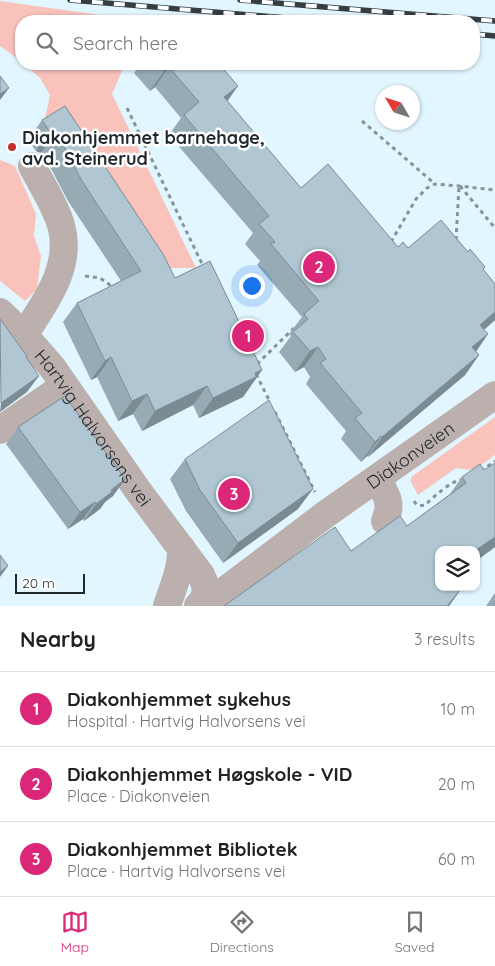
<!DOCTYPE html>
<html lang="en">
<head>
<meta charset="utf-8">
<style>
	:root { --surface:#fff; --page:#f6f6f6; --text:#202124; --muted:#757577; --line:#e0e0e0; --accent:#db2777 }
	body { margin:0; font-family:Quicksand,sans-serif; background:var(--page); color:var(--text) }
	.controls { position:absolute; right:15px; bottom:15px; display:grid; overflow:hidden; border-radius:10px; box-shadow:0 1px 4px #0004 }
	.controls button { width:45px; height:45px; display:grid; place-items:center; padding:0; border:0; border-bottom:1px solid var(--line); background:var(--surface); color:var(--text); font:25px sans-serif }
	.compass { position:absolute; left:375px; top:85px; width:45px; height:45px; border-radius:50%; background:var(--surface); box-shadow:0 1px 4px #0004; rotate:309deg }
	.scale { position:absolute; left:15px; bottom:12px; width:70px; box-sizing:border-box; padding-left:5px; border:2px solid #1f282c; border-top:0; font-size:14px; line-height:18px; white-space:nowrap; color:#1f282c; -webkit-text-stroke:4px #fff; paint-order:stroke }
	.you { position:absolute; left:251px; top:285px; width:18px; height:18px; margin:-12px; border:4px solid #fff; border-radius:50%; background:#1a73e8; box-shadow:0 0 0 8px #1a73e833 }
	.badge { display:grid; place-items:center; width:32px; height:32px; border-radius:50%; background:var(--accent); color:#fff; font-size:16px; font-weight:700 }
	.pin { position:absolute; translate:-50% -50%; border:2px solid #fff; box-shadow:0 1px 5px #0006 }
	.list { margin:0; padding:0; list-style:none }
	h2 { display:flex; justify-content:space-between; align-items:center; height:65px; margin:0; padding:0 20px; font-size:21px }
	h2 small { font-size:16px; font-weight:400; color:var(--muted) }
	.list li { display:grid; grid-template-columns:32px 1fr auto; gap:15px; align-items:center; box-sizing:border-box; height:75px; padding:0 20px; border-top:1px solid var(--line) }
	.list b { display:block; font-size:19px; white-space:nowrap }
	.list p { margin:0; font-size:16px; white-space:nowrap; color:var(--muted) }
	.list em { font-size:16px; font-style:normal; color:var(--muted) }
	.icon { flex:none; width:28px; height:28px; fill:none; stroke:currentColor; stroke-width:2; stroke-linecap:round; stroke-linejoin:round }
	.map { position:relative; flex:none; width:495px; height:606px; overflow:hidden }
	.search { position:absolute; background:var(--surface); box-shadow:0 1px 4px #0004; left:15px; right:15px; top:15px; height:55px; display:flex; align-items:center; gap:12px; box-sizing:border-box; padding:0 18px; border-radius:20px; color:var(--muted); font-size:19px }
	.sheet { height:290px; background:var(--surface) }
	nav { display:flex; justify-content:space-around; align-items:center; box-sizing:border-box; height:70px; border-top:1px solid var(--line); background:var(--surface); font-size:14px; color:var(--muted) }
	nav a { display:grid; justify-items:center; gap:2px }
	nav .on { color:var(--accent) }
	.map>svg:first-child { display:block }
	.green { fill:#f9c2bb }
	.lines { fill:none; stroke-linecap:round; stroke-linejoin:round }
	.path { stroke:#85939a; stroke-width:3; stroke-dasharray:4 4; stroke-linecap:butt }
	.minor { stroke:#bcb0ae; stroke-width:28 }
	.rail-casing { stroke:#343e43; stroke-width:5.5 }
	.rail { stroke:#fff; stroke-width:4; stroke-dasharray:11; stroke-linecap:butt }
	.wall { fill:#97abb5 }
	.shaded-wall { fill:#7b8b94 }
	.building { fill:#b0c7d3; stroke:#7b8b94 }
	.poi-dot { fill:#c1332f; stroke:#fff; stroke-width:2 }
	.labels { text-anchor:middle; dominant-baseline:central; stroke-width:5; stroke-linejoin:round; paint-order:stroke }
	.poi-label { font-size:18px; font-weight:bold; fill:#1f282c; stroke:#fff; text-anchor:start }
	.street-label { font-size:18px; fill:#1f282c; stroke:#fff }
</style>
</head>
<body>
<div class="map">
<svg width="495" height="606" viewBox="0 0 495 606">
	<rect width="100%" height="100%" fill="#e2f6ff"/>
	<path class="green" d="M0,1L143,21H21V61L0,46Z
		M24,64H125L112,94L196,268H144L45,119L50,95L40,78Z
		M0,160L15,166L36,214L34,236L41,256L37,289L25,301L0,281Z
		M495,417V455L480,466L470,470L456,468L418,495L411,482V478L414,475Z"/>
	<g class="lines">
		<path class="path" d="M127,108L204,268
			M362,121L435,184
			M460,186L495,228
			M456,240L459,186
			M391,242L416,199L427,188L435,184L459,186L495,190
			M85,276L100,278L110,285L114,286
			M257,364L294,328
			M256,374L270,402
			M275,412L315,492
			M481,471L495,461
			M414,501C417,506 419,506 425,505C435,496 451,480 465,479"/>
		<g class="minor">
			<path id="s1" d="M0,312L24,335L52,367L139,492L201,575C207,587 208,596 198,606"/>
			<path d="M24,335C45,302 73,267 61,225C55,205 42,185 32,166"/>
			<path d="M0,430L64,386"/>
			<path d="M377,479C386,494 393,503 385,521"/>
			<path id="s2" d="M203,601L223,592L326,514L495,395"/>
			<path d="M167,606C173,587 182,568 181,548"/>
		</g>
		<g class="rail-casing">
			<path id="rail" d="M70,0L322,21
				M240,0L495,21
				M474,34L495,36"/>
		</g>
		<use href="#rail" class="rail"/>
	</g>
	<path class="wall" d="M141,64H219L227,101L301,188L398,247L468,252L485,267L483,269L495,284V320L484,330L488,334L476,352L479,355L465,375L368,457L367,456L361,462L341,439L346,431L306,384L310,377L304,367L295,372L279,352L291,336L289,334L302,317L257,265L260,261L245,244L253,233L169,135L181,118L155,87L150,91L134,73Z
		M65,106L175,278L262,370L243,397L199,418L193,405L142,431L133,414L118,421L97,377L91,380L63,322L77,303L121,281L68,201L46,159L41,153L36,151L28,140L42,120Z
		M18,427L125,479L113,496L105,502L100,509L84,521L83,519L68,529L6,444Z
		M185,459L298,509L223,563L186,511L170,479Z
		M480,464L495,547L476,561V550L439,587L461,589L449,606H224L407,526L450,494L462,477Z
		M495,593V606H486Z"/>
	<path class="shaded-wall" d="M169,67L155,87L150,91L164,71Z
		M238,86L224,106V97Z
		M9,88L0,100V94Z
		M50,132L54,133L41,153L36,151Z
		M495,312V320L466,345L480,325Z
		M488,334L474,354L472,347Z
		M318,347L304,367L295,372L310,351Z
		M479,355L465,375L368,457L382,437Z
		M111,357L97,377L91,380L105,361Z
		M262,370L243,397L199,418L213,398Z
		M39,376L27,392L0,412L1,403Z
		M207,386L193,405L142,431L155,411Z
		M147,394L133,414L118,421L132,401Z
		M381,436L367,456L361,462L375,442Z
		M125,479L113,496L105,502L100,509L84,521L96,504Z
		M313,489L298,509L223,563L238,543Z
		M95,502L83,519L68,529L80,512Z
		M495,537V547L476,561V550Z
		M8,566L0,577V572Z
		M461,589L449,606H447Z"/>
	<path class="building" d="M158,64H219L238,86L224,97L301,188L328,164L398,247L403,242L408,248L441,220L468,252L470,249L485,267L483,269L495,284V312L480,325L488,334L472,347L479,355L382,437L381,436L375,442L355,418L362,413L320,363L326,359L318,347L310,351L293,332L308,319L304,314L319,301L271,244L275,242L259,224L269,216L184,115L199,102L169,67L164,71Z
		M0,76L9,88L0,94Z
		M65,106L163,254L175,278L210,261L262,370L255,373L256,377L213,398L207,386L155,411L147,394L132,401L111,357L105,361L77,303L141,271L82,181L60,139L54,133L50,132L42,120Z
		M0,319L27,356L26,357L39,376L1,403Z
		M65,396L125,479L111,490L112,492L96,504L95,502L80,512L18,427Z
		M269,400L313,489L238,543L200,490L185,459Z
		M495,463V537L476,550H439V587H460L461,589L447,606H224L335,527L351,551L400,516L407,526L466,483L462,477L480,464L484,470Z
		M0,555L8,566L0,572Z"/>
	<circle class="poi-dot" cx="12" cy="147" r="5"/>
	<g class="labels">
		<g class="poi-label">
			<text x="22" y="137">Diakonhjemmet barnehage,<tspan x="22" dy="21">avd. Steinerud</tspan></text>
		</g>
		<g class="street-label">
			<text stroke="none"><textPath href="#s1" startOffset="149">Hartvig Halvorsens vei</textPath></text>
			<text stroke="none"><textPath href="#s2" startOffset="254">Diakonveien</textPath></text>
		</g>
	</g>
</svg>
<div class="controls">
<button><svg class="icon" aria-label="layers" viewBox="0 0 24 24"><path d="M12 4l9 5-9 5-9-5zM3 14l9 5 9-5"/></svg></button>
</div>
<svg class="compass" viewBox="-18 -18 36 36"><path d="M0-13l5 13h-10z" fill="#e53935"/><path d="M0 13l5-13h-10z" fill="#757577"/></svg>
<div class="scale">20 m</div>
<div class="you"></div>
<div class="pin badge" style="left:248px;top:336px">1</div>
<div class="pin badge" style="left:319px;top:267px">2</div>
<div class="pin badge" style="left:234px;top:494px">3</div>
<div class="search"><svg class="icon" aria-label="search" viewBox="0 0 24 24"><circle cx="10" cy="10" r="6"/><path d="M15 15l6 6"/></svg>Search here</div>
</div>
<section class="sheet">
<h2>Nearby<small>3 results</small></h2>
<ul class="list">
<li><span class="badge">1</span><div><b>Diakonhjemmet sykehus</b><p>Hospital · Hartvig Halvorsens vei</p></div><em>10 m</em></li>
<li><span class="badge">2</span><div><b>Diakonhjemmet Høgskole - VID</b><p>Place · Diakonveien</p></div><em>20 m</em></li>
<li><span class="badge">3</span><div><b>Diakonhjemmet Bibliotek</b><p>Place · Hartvig Halvorsens vei</p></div><em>60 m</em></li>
</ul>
</section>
<nav>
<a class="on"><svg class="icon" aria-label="map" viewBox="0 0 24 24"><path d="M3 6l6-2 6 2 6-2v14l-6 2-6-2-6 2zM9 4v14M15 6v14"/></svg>Map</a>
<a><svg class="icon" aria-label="directions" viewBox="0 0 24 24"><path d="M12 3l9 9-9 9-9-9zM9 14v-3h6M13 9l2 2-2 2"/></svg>Directions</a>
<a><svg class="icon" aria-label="saved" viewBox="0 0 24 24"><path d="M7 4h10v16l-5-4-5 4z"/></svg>Saved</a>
</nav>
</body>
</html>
